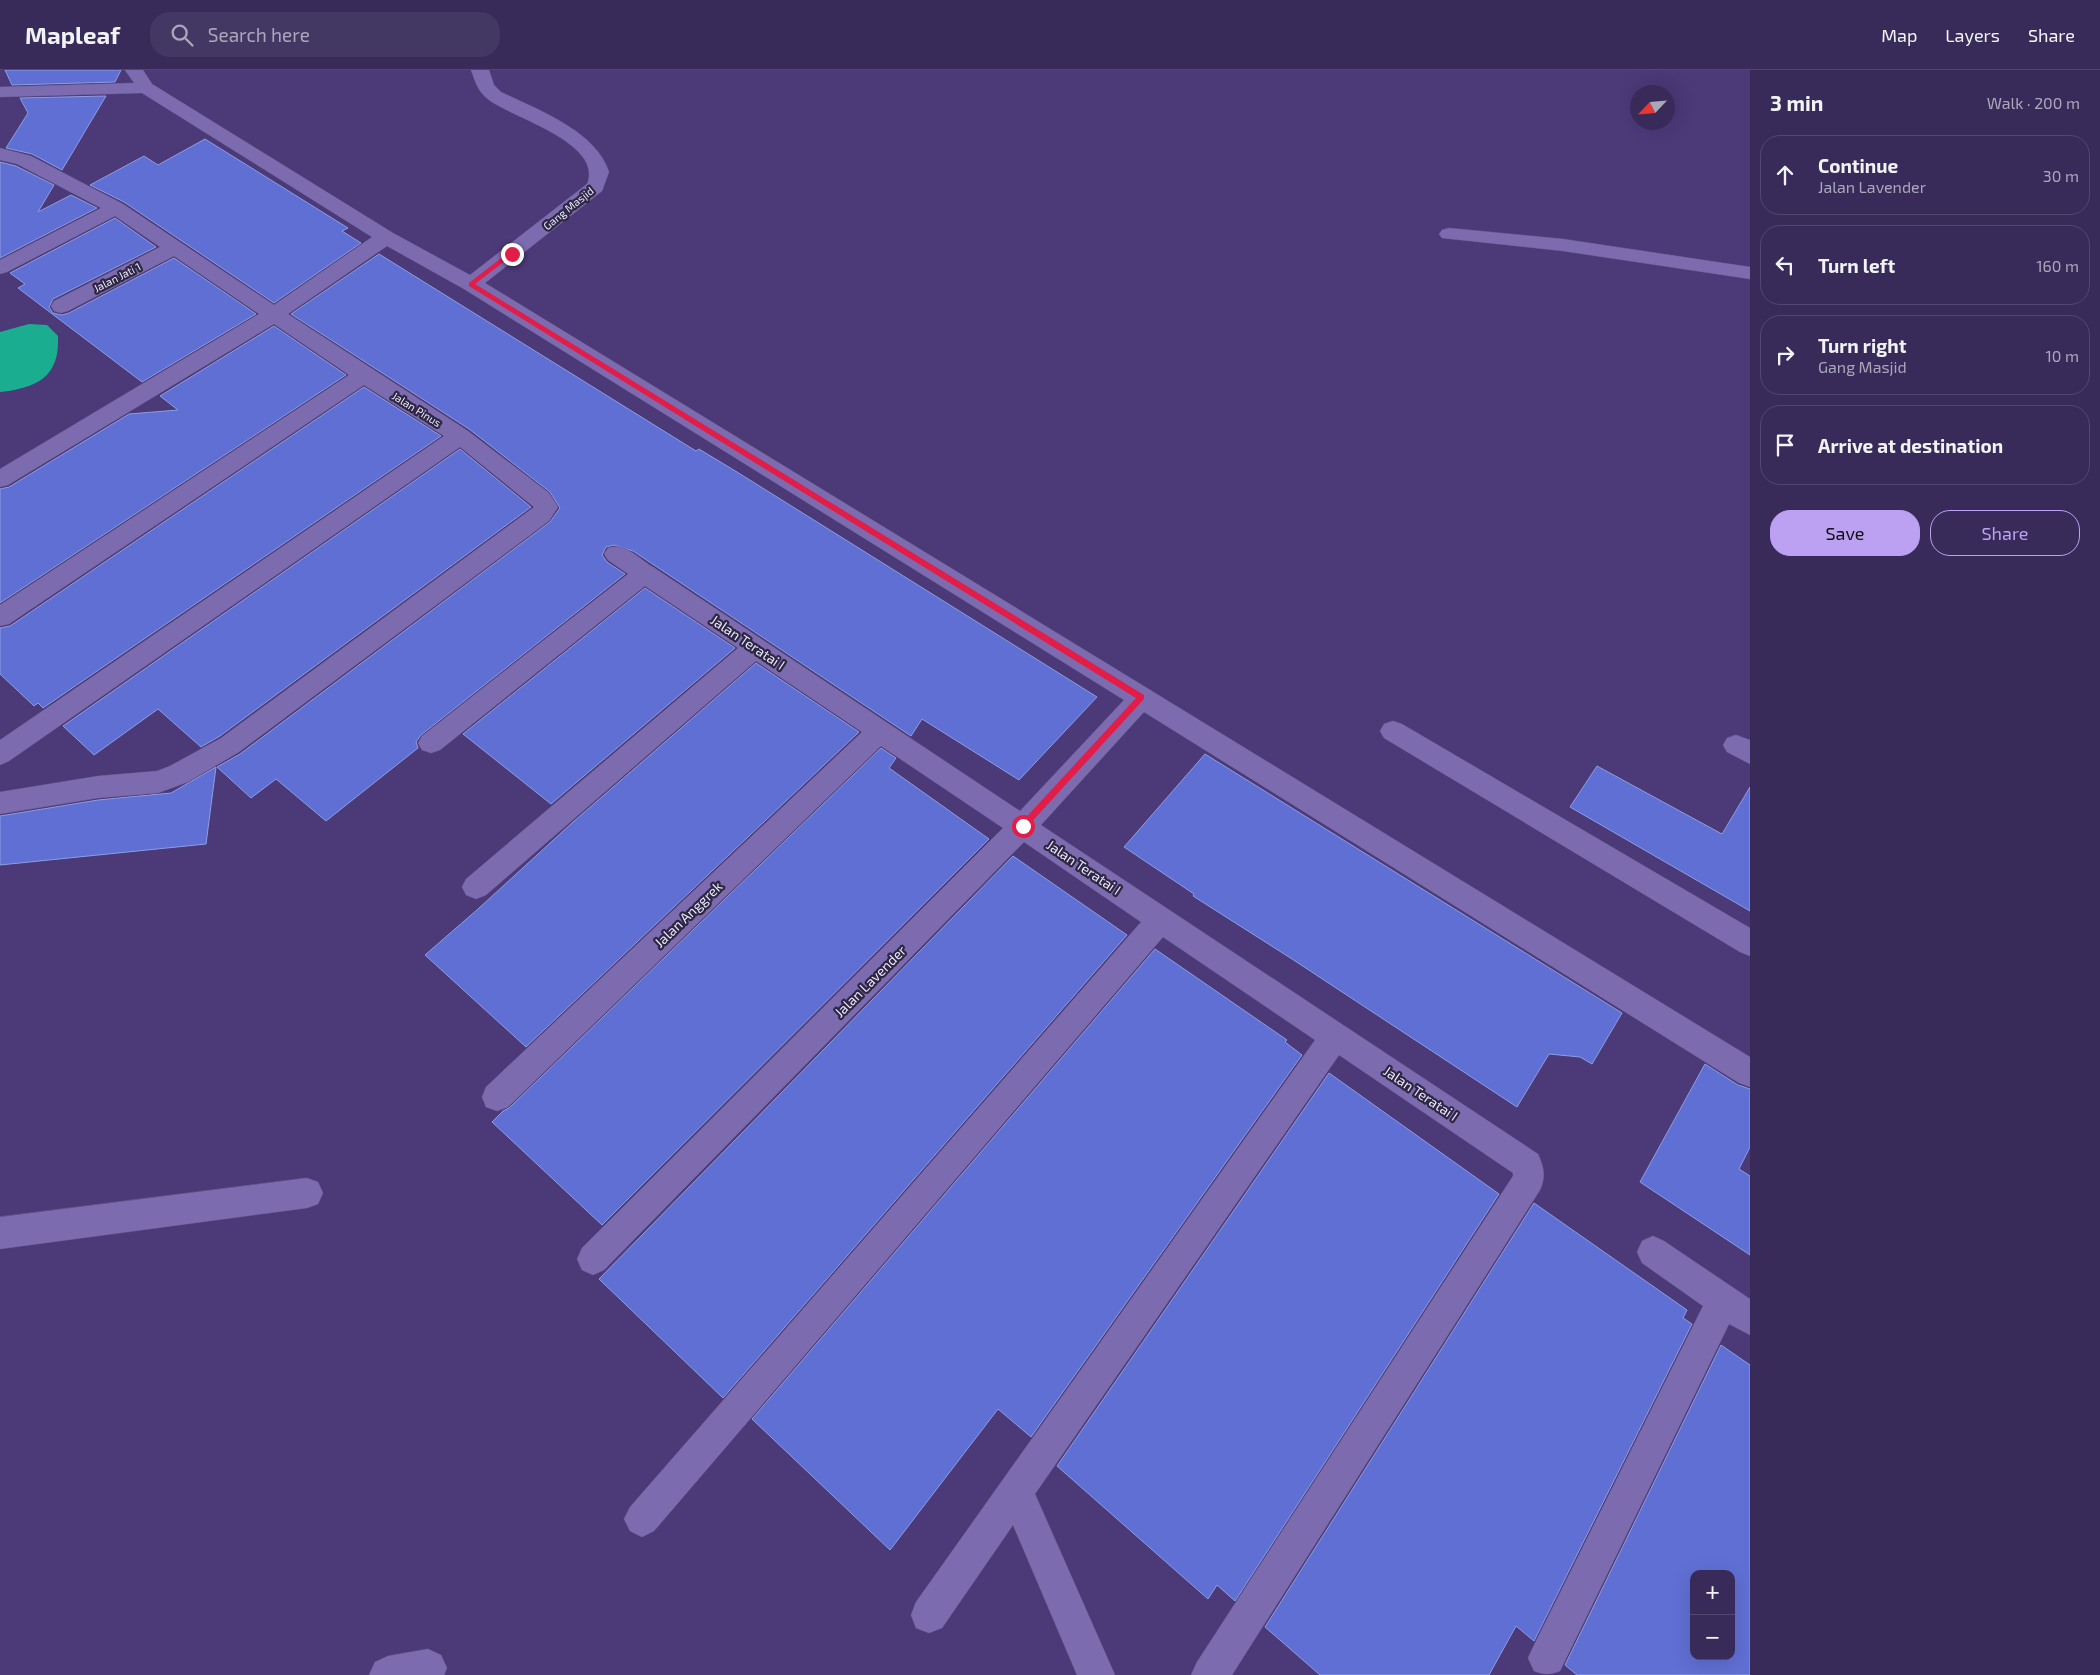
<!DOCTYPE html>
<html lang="en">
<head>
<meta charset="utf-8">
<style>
	:root { --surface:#382b5a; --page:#433763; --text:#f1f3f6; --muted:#aba7bb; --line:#524770; --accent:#bca0f2 }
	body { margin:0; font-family:"Exo 2",sans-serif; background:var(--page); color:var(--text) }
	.controls { position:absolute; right:15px; bottom:15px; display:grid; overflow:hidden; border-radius:10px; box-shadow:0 5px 20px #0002 }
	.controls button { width:45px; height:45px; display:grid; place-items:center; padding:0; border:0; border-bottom:1px solid var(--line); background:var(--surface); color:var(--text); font:25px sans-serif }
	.compass { position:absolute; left:1630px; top:15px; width:45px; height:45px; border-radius:50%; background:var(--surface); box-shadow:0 5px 20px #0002; rotate:244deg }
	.stop { position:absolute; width:15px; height:15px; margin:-11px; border:4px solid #e11d48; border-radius:50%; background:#fff }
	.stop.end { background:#e11d48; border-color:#fff; box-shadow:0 1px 5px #0008 }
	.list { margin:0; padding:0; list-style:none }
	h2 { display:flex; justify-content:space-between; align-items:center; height:65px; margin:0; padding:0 20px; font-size:21px }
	h2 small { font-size:16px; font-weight:400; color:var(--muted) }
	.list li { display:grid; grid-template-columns:32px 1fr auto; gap:15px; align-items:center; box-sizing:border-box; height:80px; margin:0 10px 10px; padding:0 10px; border:1px solid var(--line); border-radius:20px }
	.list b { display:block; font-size:19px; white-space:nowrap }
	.list p { margin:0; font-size:16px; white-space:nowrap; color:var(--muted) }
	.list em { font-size:16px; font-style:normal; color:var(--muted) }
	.actions { display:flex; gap:10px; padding:15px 20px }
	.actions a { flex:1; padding:11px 0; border:1px solid var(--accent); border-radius:20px; text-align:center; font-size:18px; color:var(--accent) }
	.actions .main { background:var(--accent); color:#111 }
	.icon { flex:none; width:28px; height:28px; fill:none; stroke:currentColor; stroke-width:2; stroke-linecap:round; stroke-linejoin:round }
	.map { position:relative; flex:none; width:1750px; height:1605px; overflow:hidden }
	header { display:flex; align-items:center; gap:30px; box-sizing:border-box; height:70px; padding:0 25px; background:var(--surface); border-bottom:1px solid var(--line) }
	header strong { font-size:24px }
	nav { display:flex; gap:28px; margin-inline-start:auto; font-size:18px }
	.search { width:350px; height:45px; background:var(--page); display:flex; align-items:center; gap:12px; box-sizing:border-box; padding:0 18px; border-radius:20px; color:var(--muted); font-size:19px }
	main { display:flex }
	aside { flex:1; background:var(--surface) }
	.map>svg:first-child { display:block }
	.water { fill:#1aad90 }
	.building { fill:#606fd3; stroke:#8e9de2; fill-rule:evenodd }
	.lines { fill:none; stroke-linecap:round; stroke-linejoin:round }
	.minor-casing { stroke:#615284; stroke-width:1 }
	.minor { fill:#7c6baf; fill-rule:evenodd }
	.route { fill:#e11d48 }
	.labels { text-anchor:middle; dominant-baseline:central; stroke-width:4.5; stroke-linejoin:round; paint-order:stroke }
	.far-street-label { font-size:11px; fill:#ebe7fd; stroke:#2e2744 }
	.street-label { font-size:14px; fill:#ebe7fd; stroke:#2e2744 }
</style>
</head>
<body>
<header>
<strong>Mapleaf</strong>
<div class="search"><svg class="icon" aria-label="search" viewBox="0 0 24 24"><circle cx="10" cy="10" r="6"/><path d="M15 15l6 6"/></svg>Search here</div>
<nav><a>Map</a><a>Layers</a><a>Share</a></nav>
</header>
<main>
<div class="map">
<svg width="1750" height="1605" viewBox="0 0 1750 1605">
	<rect width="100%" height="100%" fill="#4b3978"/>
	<path class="water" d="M29,254L47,255L58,266C60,307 37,318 0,322V262Z"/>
	<path class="building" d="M5,0H121L115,12L12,15Z
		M106,26L62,100L32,84L6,78L28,43L20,28Z
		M205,69L348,158L342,161L361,173L274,233L124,132L90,115L144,86L158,95Z
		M0,92L16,96L54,115L38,142L71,125L97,138L0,188Z
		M115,148L156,177L53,229L49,237L53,243L62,245L69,243L174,188L256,244L142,312L18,218L25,214L10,203Z
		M379,184L630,340L696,381L699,379L737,402L1097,627L1019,710L922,649L911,666L633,481L614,475L606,477L602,485L607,492L625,504L421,665L416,672L418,678L326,751L276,709L251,728L217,697L240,684L550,452L560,438L550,422L469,359L291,244Z
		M274,256L346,305L0,533V419L9,417L129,344L178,340L160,326Z
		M364,317L441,366L43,638L38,633L34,636L0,604V558L10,556Z
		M460,379L531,437L220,666L201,677L158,639L94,685L63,656Z
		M645,518L735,578L551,734L463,664Z
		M756,593L859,662L526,977L425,885L478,839L573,752Z
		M881,678L896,688L889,698L989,769L602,1155L492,1052L503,1041L509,1038Z
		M1205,684L1622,943L1592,994L1580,987L1549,984L1517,1037L1292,889L1193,826L1194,824L1124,777Z
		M1597,696L1722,764L1750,717V841L1570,737Z
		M216,697L206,774L0,795V746L98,730L171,723Z
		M1013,786L1127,865L723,1328L599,1209Z
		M1155,879L1287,970L1285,972L1302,985L1031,1367L998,1339L890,1480L752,1349Z
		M1705,994L1738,1015L1750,1019V1077L1739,1099L1750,1106V1185L1640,1112Z
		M1329,1003L1499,1124L1235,1531L1217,1515L1208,1529L1057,1396Z
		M1534,1133L1687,1240L1683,1248L1692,1254L1534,1571L1516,1556L1489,1605H1320L1265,1557Z
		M1721,1275L1750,1295V1605H1577L1565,1595ZM1694,1504H1731V1586H1694Z"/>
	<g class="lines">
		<g class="minor-casing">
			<path id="minor" d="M125,0H143L152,14L393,163L470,205L587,114C604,73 513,48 489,30C478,22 475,11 471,0H489L494,15L501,22C538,40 596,61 609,102L602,121L485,213L1750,987V1017L1739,1013L1144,642L1041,755L1538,1084C1544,1097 1546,1107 1540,1120L1232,1605H1191L1197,1592L1513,1106V1103L1339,985L1035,1424L1115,1605H1077L1013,1455L942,1558L929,1563L916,1558L911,1545L916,1532L1315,970L1163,867L654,1461L642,1467L630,1461L624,1449L630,1437L1141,852L1024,772L604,1200L593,1205L582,1200L577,1189L582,1178L1003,758L881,676L508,1037L497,1041L486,1037L482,1027L486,1017L862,662L756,591L486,825L476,829L466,825L462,817L466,809L738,578L645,516L440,680L431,683L422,680L418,673L422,666L628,504L608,490L604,484L608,478C625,472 639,489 653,497L1020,741L1124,630L464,219L387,176L288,244L468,361L549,423L558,437L549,451L239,682L188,712L158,723L98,728L0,744V722L98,706L157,701L170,696L221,668L534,437L460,377L9,691L0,695V670L444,366L364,315L9,554L0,556V535L349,305L274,254L8,415L0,417V399L259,244L174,186L68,241L61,243L54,241L51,236L54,231L160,177L115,146L7,202L0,204V190L101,138L17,94L0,90V78L31,86L123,134L274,235L372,167L142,23L0,27V17L134,13Z
				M1449,158L1563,169L1750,197V209L1563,181L1442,168L1439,164L1442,160Z
				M1393,651L1402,654L1750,858V886L1740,882L1384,668L1380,661L1384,654Z
				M1736,665L1750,670V694L1727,682L1723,675L1727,668Z
				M307,1108L318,1112L323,1123L318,1134L307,1138L0,1179V1147Z
				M1653,1166L1664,1171L1750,1229V1265L1729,1254L1560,1601C1550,1605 1544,1605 1534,1601L1528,1588L1534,1575L1703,1236L1642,1193L1637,1182L1642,1171Z
				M428,1579L441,1585L447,1598L444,1605H369L375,1592L388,1586Z"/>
		</g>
		<use href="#minor" class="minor"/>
	</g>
	<path class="route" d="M509,182L514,184L475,214L1144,625V629L1026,758H1020V754L1136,628L469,216V213Z"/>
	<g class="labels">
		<g class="far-street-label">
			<text transform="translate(568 138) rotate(-39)">Gang Masjid</text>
			<text transform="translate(117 207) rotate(-27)">Jalan Jati 1</text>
			<text transform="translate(417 339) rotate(32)">Jalan Pinus</text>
		</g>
		<g class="street-label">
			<text transform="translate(748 572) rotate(34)">Jalan Teratai I</text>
			<text transform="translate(1084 797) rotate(34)">Jalan Teratai I</text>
			<text transform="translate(688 844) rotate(-44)">Jalan Anggrek</text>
			<text transform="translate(870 911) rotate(-45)">Jalan Lavender</text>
			<text transform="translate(1421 1023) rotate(34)">Jalan Teratai I</text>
		</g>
	</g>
</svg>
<div class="controls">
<button>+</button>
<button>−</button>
</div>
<svg class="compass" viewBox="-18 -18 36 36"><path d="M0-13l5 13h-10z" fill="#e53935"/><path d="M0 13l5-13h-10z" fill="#aba7bb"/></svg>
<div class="stop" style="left:1023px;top:756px"></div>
<div class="stop end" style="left:512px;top:184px"></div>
</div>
<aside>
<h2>3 min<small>Walk · 200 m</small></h2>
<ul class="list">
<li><svg class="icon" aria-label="ahead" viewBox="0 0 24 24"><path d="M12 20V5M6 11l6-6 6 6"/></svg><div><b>Continue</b><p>Jalan Lavender</p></div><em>30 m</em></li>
<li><svg class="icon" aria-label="left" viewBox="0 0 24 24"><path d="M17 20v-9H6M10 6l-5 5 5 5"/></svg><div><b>Turn left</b></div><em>160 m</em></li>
<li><svg class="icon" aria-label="right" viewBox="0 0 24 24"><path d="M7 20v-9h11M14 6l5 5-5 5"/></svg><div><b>Turn right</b><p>Gang Masjid</p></div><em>10 m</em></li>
<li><svg class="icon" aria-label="arrive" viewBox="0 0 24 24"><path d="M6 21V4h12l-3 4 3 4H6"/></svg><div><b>Arrive at destination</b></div></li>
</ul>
<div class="actions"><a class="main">Save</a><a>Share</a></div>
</aside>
</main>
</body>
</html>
